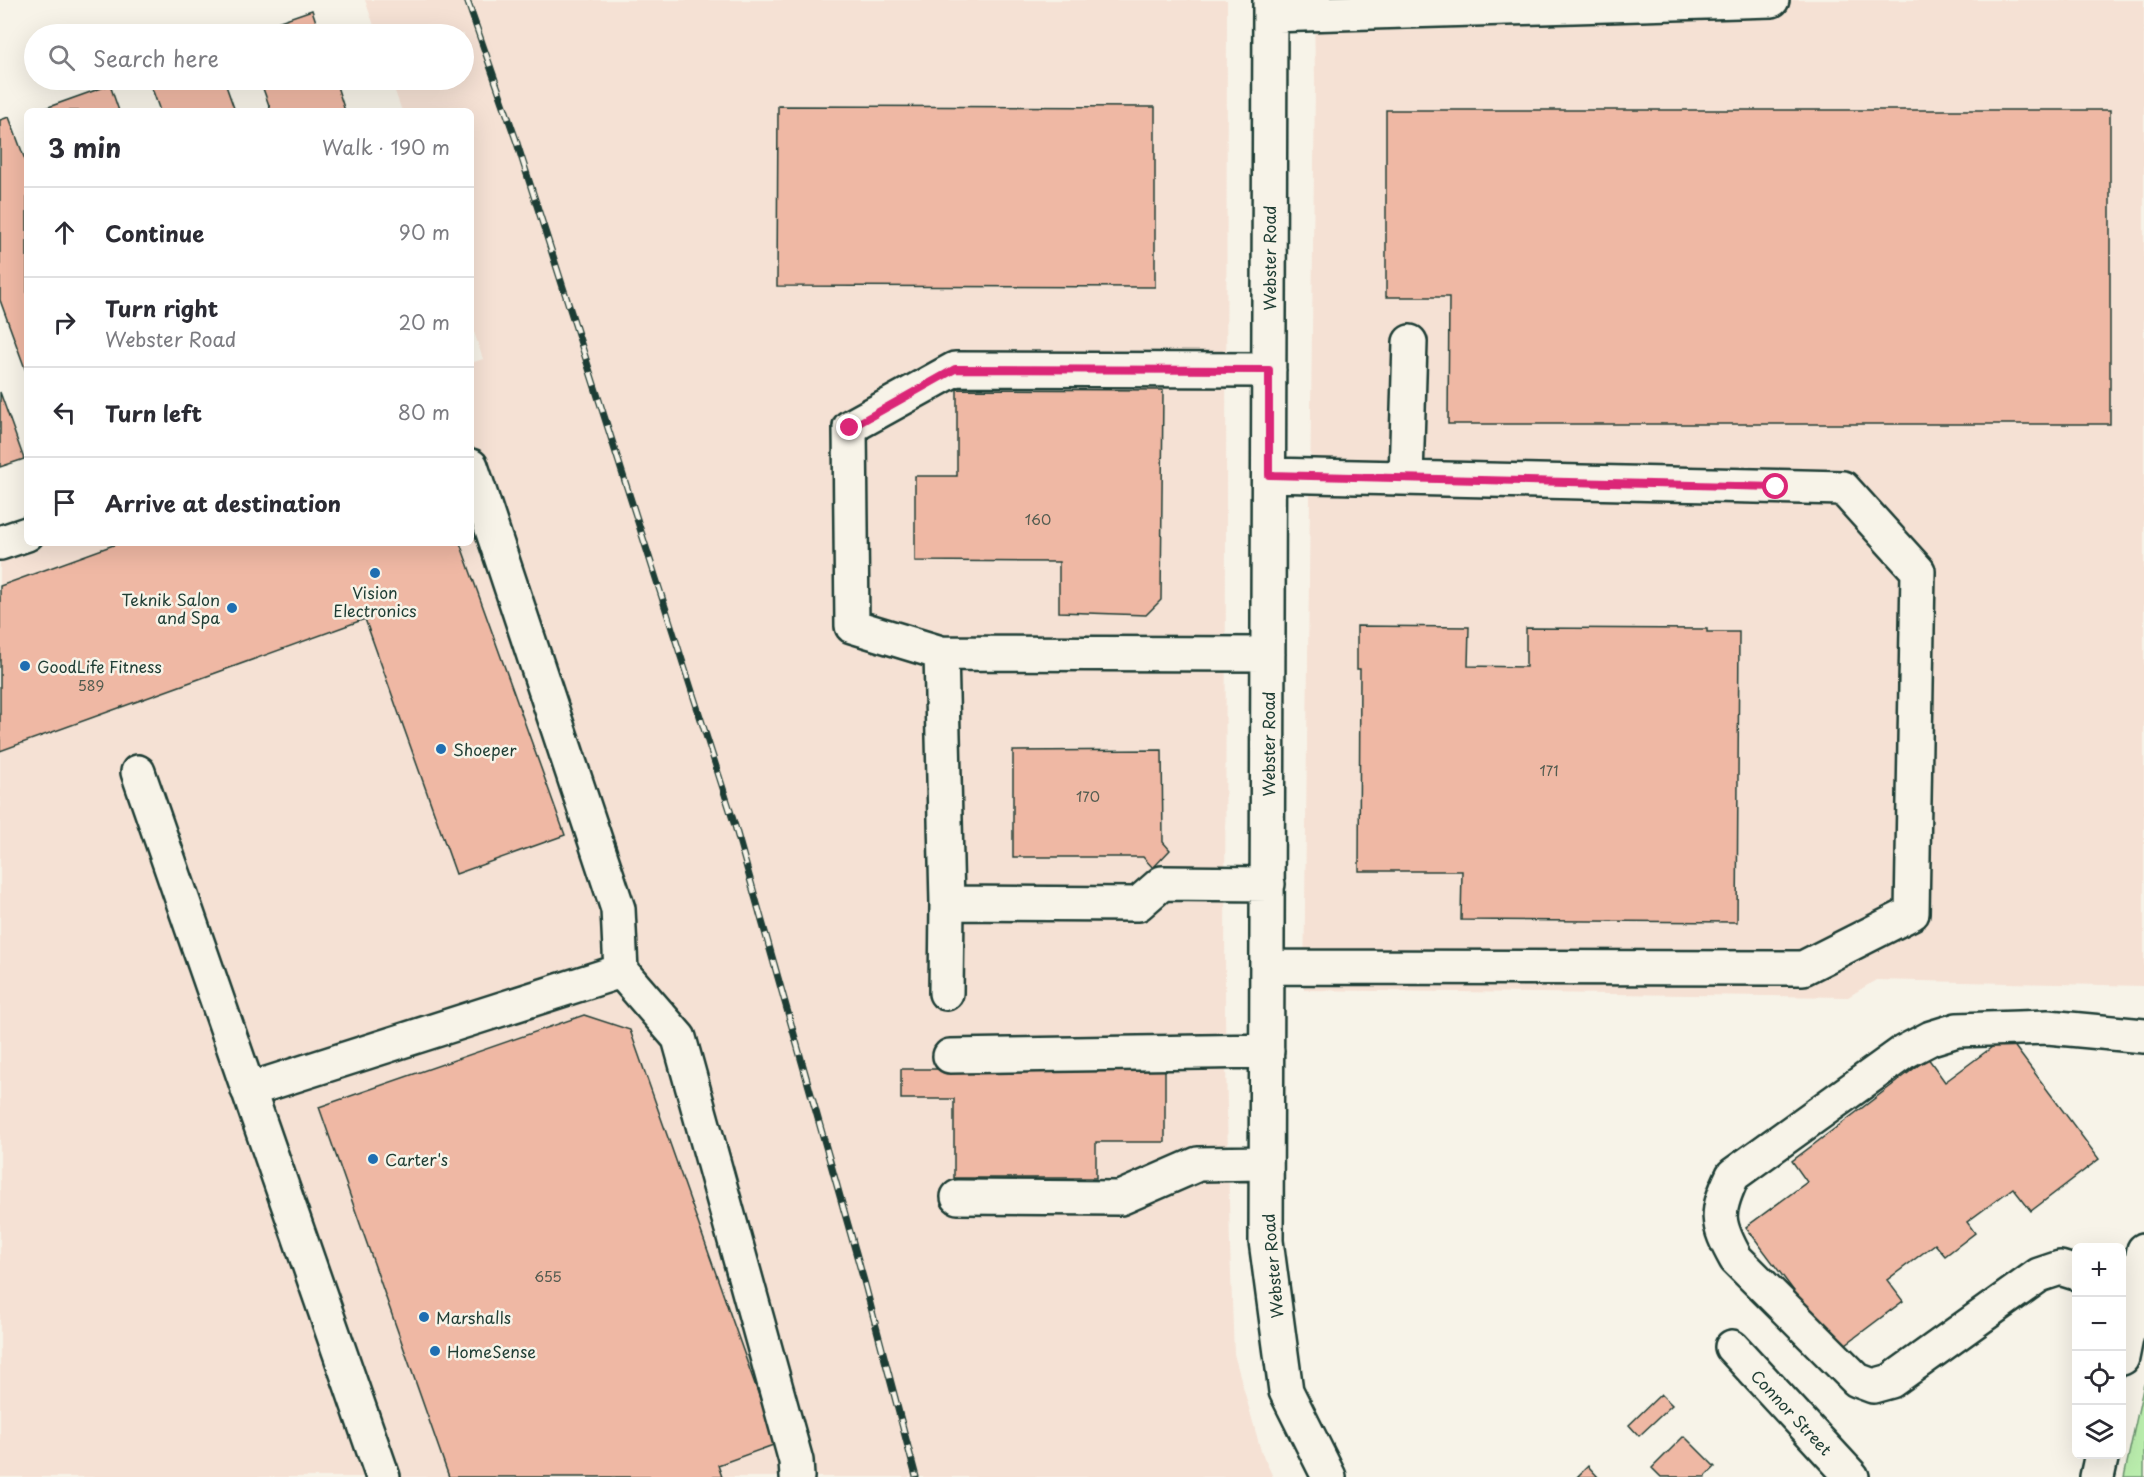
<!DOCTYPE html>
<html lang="en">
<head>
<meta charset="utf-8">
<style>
	:root { --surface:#fff; --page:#f7f7f7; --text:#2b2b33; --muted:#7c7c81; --line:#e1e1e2 }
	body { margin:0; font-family:"Playpen Sans",sans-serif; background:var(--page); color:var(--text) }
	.controls { position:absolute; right:18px; bottom:18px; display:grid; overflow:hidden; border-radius:9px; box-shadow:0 6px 24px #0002 }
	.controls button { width:54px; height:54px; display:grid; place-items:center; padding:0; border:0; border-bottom:2px solid var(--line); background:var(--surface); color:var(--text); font:30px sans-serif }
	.stop { position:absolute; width:18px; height:18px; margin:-14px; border:4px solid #db2777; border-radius:50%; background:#fff }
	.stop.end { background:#db2777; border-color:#fff; box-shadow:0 2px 6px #0008 }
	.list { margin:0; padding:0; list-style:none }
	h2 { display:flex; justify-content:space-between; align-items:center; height:78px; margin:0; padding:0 24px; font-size:26px }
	h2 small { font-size:20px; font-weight:400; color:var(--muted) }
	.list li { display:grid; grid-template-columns:39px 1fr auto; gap:18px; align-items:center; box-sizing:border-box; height:90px; padding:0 24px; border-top:2px solid var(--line) }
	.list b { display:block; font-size:22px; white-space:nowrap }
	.list p { margin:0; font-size:20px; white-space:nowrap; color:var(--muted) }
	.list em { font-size:20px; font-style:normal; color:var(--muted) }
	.icon { flex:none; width:33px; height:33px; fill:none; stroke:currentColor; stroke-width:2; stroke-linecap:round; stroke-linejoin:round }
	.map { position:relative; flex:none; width:2144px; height:1477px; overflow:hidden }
	.search { position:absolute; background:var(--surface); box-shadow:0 6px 24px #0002; left:24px; top:24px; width:450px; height:66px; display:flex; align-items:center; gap:15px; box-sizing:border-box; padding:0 21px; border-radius:33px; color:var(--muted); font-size:22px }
	.panel { position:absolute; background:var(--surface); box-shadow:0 6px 24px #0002; left:24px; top:108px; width:450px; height:438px; border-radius:9px }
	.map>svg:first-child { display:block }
	.built { fill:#f5e1d4 }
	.green { fill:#baedad; stroke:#6c9570; stroke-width:1.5 }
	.building { fill:#efb8a4; stroke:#1f3d34; stroke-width:1.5 }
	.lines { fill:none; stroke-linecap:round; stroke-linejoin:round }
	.minor-casing { stroke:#1f3d34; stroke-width:38 }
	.minor { stroke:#f7f3e8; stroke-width:33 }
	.rail-casing { stroke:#1f3d34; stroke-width:7 }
	.rail { stroke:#f7f3e8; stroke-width:4.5; stroke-dasharray:14; stroke-linecap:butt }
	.route { stroke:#db2777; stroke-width:8 }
	.poi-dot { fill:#1f6fb2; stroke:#f7f3e8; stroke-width:2 }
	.labels { text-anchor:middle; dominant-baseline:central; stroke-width:5; stroke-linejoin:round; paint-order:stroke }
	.number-label { font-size:14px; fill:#535c50 }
	.street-label { font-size:16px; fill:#1f3d34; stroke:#f7f3e8 }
	.poi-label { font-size:16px; fill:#1f3d34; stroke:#f7f3e8; text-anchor:start }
</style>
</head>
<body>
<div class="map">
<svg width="2144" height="1477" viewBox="0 0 2144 1477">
	<rect width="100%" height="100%" fill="#f7f3e8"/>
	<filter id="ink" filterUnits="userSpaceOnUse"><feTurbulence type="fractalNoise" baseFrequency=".0167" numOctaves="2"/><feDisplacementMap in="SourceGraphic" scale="12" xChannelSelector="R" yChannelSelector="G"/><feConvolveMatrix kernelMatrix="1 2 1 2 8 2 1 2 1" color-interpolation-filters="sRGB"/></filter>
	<g filter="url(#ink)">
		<path class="built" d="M365,0H1227L1225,1017L1230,1247L1234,1354L1261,1451L1273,1477H0V534L27,543H471V363L483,359L471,323V111H402L391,80H464V34H377Z
			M1314,0H2144V986L1876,980L1848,997L1304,990L1315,83Z"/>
		<path class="green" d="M2144,1384V1477H2124Z"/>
		<path class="building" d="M312,10L320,34H245V33Z
			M149,80H224L235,111H160Z
			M260,80H335L345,111H271Z
			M110,85L119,111H44L43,109Z
			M778,106L1155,107V287L777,286Z
			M1386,110H2110V424H1448L1449,297H1386Z
			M9,117L27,165V374L0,300V120Z
			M957,389L1163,390L1161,600L1146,615L1059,612V562L915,561V476H957Z
			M0,392L24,459L0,467Z
			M119,543H460L565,835L456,874L365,619L0,751V586Z
			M1357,626L1469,627L1468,666L1526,667V628L1707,629V632H1739L1737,922L1461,920L1462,871H1359L1360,669H1357Z
			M1162,750L1163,842L1170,850L1153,868L1143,857H1013V751Z
			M584,1015L630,1030L776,1444L718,1465L722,1477H449L319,1107Z
			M2007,1036L2099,1159L2031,1211L2013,1188L1967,1222L1975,1233L1945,1256L1935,1244L1887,1280L1903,1301L1838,1350L1746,1227L1807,1182L1792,1161L1928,1058L1945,1082Z
			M901,1069H1165V1142H1096V1178H954V1099H901Z
			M1661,1394L1672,1405L1639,1436L1629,1425Z
			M1684,1436L1715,1467L1705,1477H1661L1652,1468Z
			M1588,1466L1598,1477H1577Z"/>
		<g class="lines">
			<g class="minor-casing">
				<path id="minor" d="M1270,0L1266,1241L1286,1391L1329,1477
					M1270,15L1772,0
					M471,466L618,909L621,971L679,1038L796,1461L797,1477
					M1406,478L1410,342
					M0,543L27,534
					M941,653L852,626L850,427L955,369L1269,370
					M138,772L383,1477
					M1268,884L1162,883L1138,904L947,903L941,653L1268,654
					M1268,967L1803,968L1912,913L1918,571L1843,488L1269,475
					M946,993L947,903
					M950,1056L1267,1051
					M248,1090L621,971
					M958,1197L1120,1198L1198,1164L1266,1163
					M2076,1273L2060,1268L2039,1275L1891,1381L1873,1386L1857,1380L1736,1259C1716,1223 1715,1213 1733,1175L1904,1052L1931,1038L1957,1030L2048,1027L2144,1036
					M1732,1347L1852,1477
					M2122,1358L2144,1250
					M2097,1477L2102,1454"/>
			</g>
			<use href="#minor" class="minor"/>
			<g class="rail-casing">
				<path id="rail" d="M467,0L516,140L735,826L864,1281L916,1477"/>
			</g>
			<use href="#rail" class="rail"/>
		</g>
	</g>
	<g class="lines" filter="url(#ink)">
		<path class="route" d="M850,428L955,369L1269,370V475L1776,487"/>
	</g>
	<g class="poi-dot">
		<circle cx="375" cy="573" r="6"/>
		<circle cx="232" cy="608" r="6"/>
		<circle cx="25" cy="666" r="6"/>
		<circle cx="441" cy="749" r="6"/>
		<circle cx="373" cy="1159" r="6"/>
		<circle cx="424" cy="1317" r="6"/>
		<circle cx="435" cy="1351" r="6"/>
	</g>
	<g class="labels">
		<g class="number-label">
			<text x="1038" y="519">160</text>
			<text x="91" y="685">589</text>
			<text x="1549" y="770">171</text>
			<text x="1088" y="796">170</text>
			<text x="548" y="1276">655</text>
		</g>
		<g class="street-label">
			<text transform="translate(1269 258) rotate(-90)">Webster Road</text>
			<text transform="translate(1268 744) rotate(-90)">Webster Road</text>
			<text transform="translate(1272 1266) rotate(-95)">Webster Road</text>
			<text transform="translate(1792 1412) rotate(47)">Connor Street</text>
		</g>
		<g class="poi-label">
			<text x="375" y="592" text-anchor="middle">Vision<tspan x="375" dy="18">Electronics</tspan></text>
			<text x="220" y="599" text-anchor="end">Teknik Salon<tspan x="220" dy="18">and Spa</tspan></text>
			<text x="37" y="666">GoodLife Fitness</text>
			<text x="453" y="749">Shoeper</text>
			<text x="385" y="1159">Carter's</text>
			<text x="436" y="1317">Marshalls</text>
			<text x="447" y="1351">HomeSense</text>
		</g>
	</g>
</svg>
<div class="controls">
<button>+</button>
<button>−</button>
<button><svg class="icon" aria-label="locate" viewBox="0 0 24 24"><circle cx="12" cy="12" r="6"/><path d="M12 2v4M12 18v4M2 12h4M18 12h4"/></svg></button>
<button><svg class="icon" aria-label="layers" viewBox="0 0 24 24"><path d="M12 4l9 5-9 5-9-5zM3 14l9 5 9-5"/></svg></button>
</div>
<div class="stop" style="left:1776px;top:487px"></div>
<div class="stop end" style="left:850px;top:428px"></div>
<div class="search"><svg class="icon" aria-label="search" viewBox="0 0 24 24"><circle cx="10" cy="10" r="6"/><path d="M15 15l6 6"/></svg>Search here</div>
<section class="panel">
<h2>3 min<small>Walk · 190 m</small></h2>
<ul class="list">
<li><svg class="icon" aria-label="ahead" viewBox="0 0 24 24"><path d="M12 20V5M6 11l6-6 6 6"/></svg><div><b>Continue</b></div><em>90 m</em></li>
<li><svg class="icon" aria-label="right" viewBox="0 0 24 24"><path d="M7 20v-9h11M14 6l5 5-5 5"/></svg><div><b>Turn right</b><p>Webster Road</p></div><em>20 m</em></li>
<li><svg class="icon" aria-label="left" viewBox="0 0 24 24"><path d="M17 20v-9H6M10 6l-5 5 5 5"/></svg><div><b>Turn left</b></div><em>80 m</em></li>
<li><svg class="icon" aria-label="arrive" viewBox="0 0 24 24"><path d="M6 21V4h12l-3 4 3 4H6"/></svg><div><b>Arrive at destination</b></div></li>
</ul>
</section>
</div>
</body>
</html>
